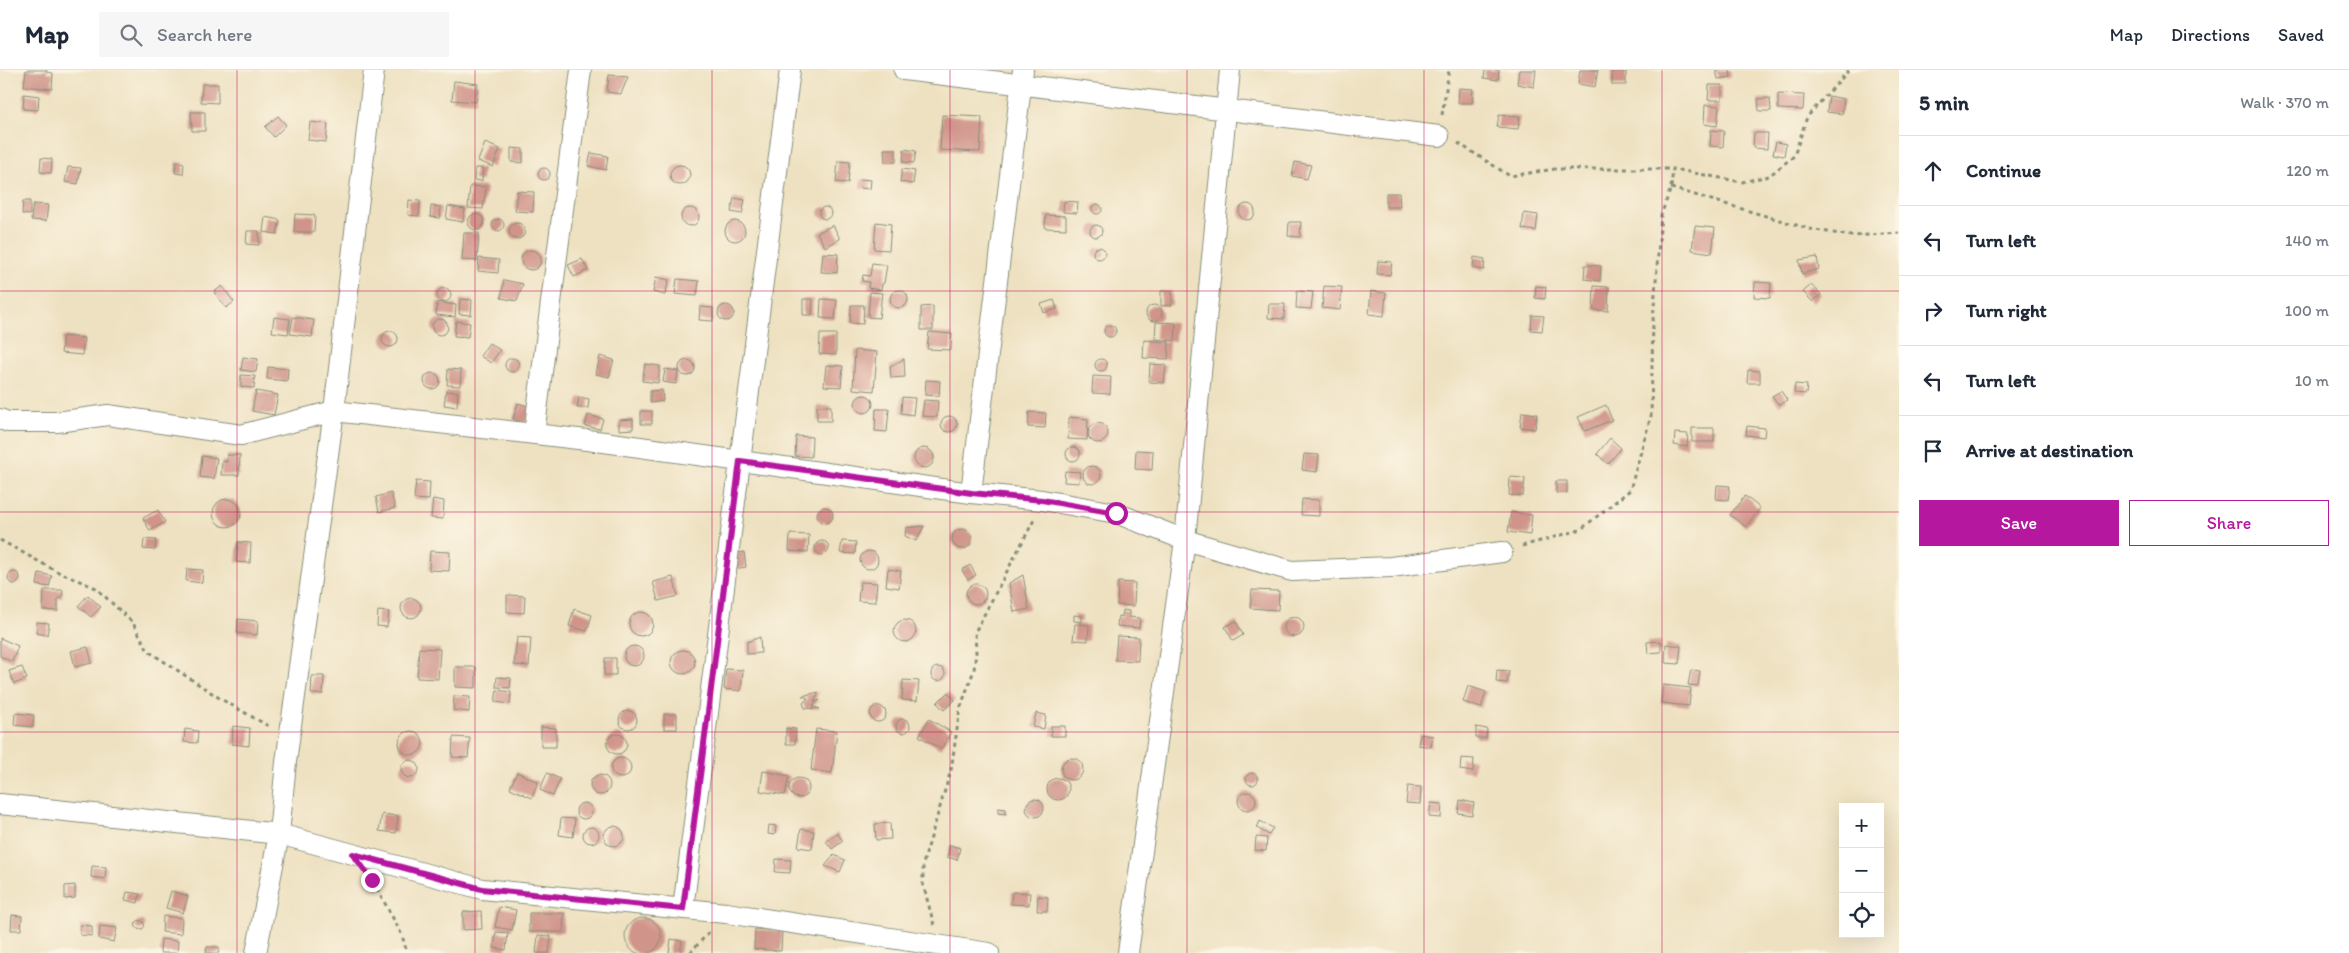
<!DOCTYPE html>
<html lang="en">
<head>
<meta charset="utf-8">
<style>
	:root { --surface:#fff; --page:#f6f6f7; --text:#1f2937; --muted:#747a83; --line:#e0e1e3; --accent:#b5179e }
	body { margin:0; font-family:Itim,sans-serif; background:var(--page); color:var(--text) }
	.controls { position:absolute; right:15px; bottom:15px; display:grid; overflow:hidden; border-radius:0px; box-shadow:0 5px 20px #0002 }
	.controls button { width:45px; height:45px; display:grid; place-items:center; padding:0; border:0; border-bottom:1px solid var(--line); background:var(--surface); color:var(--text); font:25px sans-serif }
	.stop { position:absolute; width:15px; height:15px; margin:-11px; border:4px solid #b5179e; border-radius:50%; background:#fff }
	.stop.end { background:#b5179e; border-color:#fff; box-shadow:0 1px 5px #0008 }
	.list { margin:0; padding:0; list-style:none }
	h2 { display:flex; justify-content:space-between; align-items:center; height:65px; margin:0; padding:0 20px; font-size:21px }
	h2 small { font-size:16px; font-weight:400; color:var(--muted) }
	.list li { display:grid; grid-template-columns:32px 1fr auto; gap:15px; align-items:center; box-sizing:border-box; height:70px; padding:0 20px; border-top:1px solid var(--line) }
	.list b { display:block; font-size:19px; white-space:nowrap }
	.list em { font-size:16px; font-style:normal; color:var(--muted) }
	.actions { display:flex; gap:10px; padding:15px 20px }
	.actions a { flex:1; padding:11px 0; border:1px solid var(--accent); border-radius:0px; text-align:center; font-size:18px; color:var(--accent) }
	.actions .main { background:var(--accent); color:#fff }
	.icon { flex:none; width:28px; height:28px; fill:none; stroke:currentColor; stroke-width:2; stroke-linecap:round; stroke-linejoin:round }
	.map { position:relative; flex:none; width:1899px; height:883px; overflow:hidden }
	header { display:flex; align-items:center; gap:30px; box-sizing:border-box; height:70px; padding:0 25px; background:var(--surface); border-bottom:1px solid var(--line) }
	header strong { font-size:24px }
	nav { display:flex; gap:28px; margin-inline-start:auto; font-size:18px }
	.search { width:350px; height:45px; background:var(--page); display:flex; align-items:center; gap:12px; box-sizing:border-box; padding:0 18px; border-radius:0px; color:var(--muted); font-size:19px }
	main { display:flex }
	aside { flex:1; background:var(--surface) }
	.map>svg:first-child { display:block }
	.building { fill:#d0948a }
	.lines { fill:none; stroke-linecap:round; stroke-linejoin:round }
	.minor-casing { stroke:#868f7a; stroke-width:22 }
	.path { stroke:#868f7a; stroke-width:3; stroke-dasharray:4 4; stroke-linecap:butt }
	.minor { stroke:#fff; stroke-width:20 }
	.route { stroke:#b5179e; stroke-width:6 }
	.grid { fill:none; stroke:#c2185b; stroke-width:1; stroke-opacity:0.55 }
</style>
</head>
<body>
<header>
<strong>Map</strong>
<div class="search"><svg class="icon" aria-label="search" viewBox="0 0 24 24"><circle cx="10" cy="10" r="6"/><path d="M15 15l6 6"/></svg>Search here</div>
<nav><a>Map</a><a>Directions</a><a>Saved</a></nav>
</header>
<main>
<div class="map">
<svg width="1899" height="883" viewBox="0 0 1899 883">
	<rect width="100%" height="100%" fill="#fcf5e5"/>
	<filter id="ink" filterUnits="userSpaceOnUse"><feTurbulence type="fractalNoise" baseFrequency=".02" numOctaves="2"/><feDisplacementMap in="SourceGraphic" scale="10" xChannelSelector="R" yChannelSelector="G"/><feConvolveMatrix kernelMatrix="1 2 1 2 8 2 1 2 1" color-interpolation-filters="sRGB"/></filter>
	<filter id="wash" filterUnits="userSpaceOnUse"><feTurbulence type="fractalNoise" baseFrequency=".0096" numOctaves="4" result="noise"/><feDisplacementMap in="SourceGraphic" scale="20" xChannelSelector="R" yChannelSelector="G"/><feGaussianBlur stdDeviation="1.12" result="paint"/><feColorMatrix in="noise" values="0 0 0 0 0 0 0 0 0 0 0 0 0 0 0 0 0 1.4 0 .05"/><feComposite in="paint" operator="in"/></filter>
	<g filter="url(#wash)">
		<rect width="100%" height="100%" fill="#eee1c1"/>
		<g id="blocks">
			<path class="building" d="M26,0H47L46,2L53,3L52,19L24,16Z
				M1485,0H1499L1498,10L1484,8Z
				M1519,0H1536L1534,17L1517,14Z
				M1580,0H1598L1595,17L1578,14Z
				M1716,0H1730L1731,7L1718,9Z
				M1612,1H1626V15H1612Z
				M609,5L628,7L621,24L607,22Z
				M454,11L478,14L476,32L452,30Z
				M202,14H218V33L201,32Z
				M1709,15H1722V30H1708Z
				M1459,18L1473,19L1472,33H1458Z
				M24,24L39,26L38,40L23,39Z
				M1778,24L1804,25L1803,40L1778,39Z
				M1829,26L1844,29L1842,44L1827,42Z
				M1770,28L1771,41H1759L1758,29Z
				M1705,35L1719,36L1717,56L1704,54Z
				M191,42H205V61H192Z
				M942,45L982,47L980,82L940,80Z
				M1499,45L1520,47L1518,59L1497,57Z
				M278,46L286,55L274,67L265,57Z
				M310,52L328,54L326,72L308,70Z
				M1711,60L1724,61L1723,77L1710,76Z
				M1754,63H1768L1767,79L1753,78Z
				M1776,72L1786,74L1784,86L1773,84Z
				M485,73L500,79L493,97L478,91Z
				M511,78L523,79V93L511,92Z
				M884,79H896V92H885Z
				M904,79L916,81L914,93L903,92Z
				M591,83L608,86L606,100L588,96Z
				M41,88L52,89L51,103L40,102Z
				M838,91L850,92L848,113L836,112Z
				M176,92L184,93L183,104L175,103Z
				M1295,92L1311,95L1307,109L1292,106Z
				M670 105a10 10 0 1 1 20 0a10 10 0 1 1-20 0Z
				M68,97L81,98L78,114L65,112Z
				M538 104a6 6 0 1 1 12 0a6 6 0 1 1-12 0Z
				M475,98H483L482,111L474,110Z
				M902,99L915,101L913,114L900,112Z
				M861,109L871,110L870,119L860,118Z
				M470,116L486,117L483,139L468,138Z
				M517,121L534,122L533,142L515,141Z
				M1386,123H1399L1400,137H1386Z
				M734,128L745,130L742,144L731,142Z
				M409,130L420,131L419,146L408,145Z
				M23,131H30V145L22,144Z
				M1064,131L1078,132L1077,143L1063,142Z
				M1239 142a8 8 0 1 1 16 0a8 8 0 1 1-16 0Z
				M33,134L48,135L46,151L31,150Z
				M1092 139a5 5 0 1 1 10 0a5 5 0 1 1-10 0Z
				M431,136L441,137L440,148L430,147Z
				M448,136L465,139L463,152L446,149Z
				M819 143a6 6 0 1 1 12 0a6 6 0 1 1-12 0Z
				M681 147a9 9 0 1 1 18 0a9 9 0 1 1-18 0Z
				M1524,143L1538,145L1536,161L1522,159Z
				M295,144L315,145L314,162H294Z
				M468 152a8 8 0 1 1 16 0a8 8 0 1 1-16 0Z
				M1046,145L1066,146V159L1045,158Z
				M265,147L280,150L277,164L263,162Z
				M492 155a6 6 0 1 1 12 0a6 6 0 1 1-12 0Z
				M725 161a10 10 0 1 1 20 0a10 10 0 1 1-20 0Z
				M876,152L891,154L889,180L874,179Z
				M1289,152H1301L1300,167L1288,166Z
				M509 161a8 8 0 1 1 16 0a8 8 0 1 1-16 0Z
				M1090 161a6 6 0 1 1 12 0a6 6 0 1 1-12 0Z
				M833,155L840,169L825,177L817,163Z
				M1695,156L1715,158L1712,183L1692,180Z
				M247,161H259V175L246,174Z
				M464,163H479L477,191L462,190Z
				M1093 183a6 6 0 1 1 12 0a6 6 0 1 1-12 0Z
				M521 190a10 10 0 1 1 20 0a10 10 0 1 1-20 0Z
				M823,183L838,184L837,203L821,202Z
				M1474,187L1485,189L1484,200L1473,198Z
				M1817,187L1819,199L1802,204L1799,190Z
				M479,188L499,190L498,203L478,201Z
				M582,189L588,200L574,207L568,195Z
				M1378,191L1392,192L1390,205L1377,204Z
				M872,193L887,195L884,213L882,214L881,220L868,218L869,212L862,211L863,205L870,206Z
				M1585,195L1601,196L1600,211L1584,209Z
				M656,207L669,210L665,225L653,222Z
				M677,209L699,211L697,226L675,224Z
				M504,210L523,214L517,231L501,228Z
				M1755,212L1771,213L1770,228L1754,227Z
				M1811,215L1821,224L1813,232L1803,222Z
				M222,216L234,232L226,238L214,222Z
				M1324,216L1342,217L1340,240L1322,238Z
				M1536,216L1546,217L1545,229L1535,228Z
				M1594,216L1609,217L1608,241L1593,240Z
				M437 225a7 7 0 1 1 14 0a7 7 0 1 1-14 0Z
				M890 229a9 9 0 1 1 18 0a9 9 0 1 1-18 0Z
				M1161,221H1172V235L1161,236Z
				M1297,221L1313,222L1311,239L1296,238Z
				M1371,221L1386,223L1384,246L1369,244Z
				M870,222L882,223L879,248L868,247Z
				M460,229L472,230L471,245L459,244Z
				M803,229H813L812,245H803Z
				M821,229L837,230L835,249L820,248Z
				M1054,230L1057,239L1044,243L1041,234Z
				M437,232L456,235L455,247L436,245Z
				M1269,234H1285L1284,249L1268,248Z
				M718 243a8 8 0 1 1 16 0a8 8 0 1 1-16 0Z
				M1146 243a8 8 0 1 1 16 0a8 8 0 1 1-16 0Z
				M851,235H864L863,254L850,253Z
				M933,236V260H921V237Z
				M700,237L713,238V251L699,250Z
				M1532,245L1544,246L1542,261L1531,260Z
				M274,247L290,249L288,264L272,262Z
				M293,247L314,250L312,267L290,264Z
				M432 257a8 8 0 1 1 16 0a8 8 0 1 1-16 0Z
				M456,251L470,253L468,267L454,266Z
				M1156,252L1176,253L1175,271L1155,269Z
				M1104 261a6 6 0 1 1 12 0a6 6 0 1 1-12 0Z
				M382 269a8 8 0 1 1 16 0a8 8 0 1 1-16 0Z
				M929,262L952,264L951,280L927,279Z
				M820,264H836V285L819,284Z
				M63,266L84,268L82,285L61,283Z
				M1144,270L1169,272L1168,289L1143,288Z
				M489,273L500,280L491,293L480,286Z
				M855,280L877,282L874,321L853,319Z
				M600,286L614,290L609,307L596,304Z
				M243,287L258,289L256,302L241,300Z
				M505 295a7 7 0 1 1 14 0a7 7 0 1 1-14 0Z
				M904,289L905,307L891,308L890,296Z
				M1095 295a6 6 0 1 1 12 0a6 6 0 1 1-12 0Z
				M679 298a8 8 0 1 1 16 0a8 8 0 1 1-16 0Z
				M645,294L660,296L658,313L642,311Z
				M1150,294L1166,295L1164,313L1149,312Z
				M826,295L843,296L841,317L824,316Z
				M268,297L288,299L287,311L267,309Z
				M448,299L461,300L460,316L447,315Z
				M665,299L678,301L676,314L663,312Z
				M1748,300L1760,301V313H1747Z
				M424 311a8 8 0 1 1 16 0a8 8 0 1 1-16 0Z
				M241,305L255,306L254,318L241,317Z
				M1093,306L1111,307L1110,324L1092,323Z
				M926,310L940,311L939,326L925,325Z
				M1795,314L1807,315L1806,324L1794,323Z
				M662,320L663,331L650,333V321Z
				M256,321L278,325L274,345L252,341Z
				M446,321L458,322L457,337L444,335Z
				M1781,321L1787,330L1779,335L1772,326Z
				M855 334a9 9 0 1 1 18 0a9 9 0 1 1-18 0Z
				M579,327L589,329L588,338H577Z
				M902,327L915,328L913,345L901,343Z
				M924,330L938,331L937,347L922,346Z
				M518,333L531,337L525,353L513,349Z
				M1606,335L1612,350L1585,361L1578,347Z
				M817,336H831V351H817Z
				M876,339H889L887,362L875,361Z
				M641,341H652V354H641Z
				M1029,342L1046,343L1045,358L1028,357Z
				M1522,342L1537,344L1535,359L1520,357Z
				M588,345L603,349L600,359L585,356Z
				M941 354a8 8 0 1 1 16 0a8 8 0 1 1-16 0Z
				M1069,347L1088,349L1087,370L1068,369Z
				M633,349V359L619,360V350Z
				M1088 363a10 10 0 1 1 20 0a10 10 0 1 1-20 0Z
				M1747,356L1765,358L1764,367L1746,365Z
				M1692,358H1714V372H1692Z
				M1675,363L1688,364L1687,377L1674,375Z
				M796,366L812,367L811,387L795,386Z
				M1610,368L1621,378L1608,394L1597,384Z
				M1066 384a7 7 0 1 1 14 0a7 7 0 1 1-14 0Z
				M914 388a10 10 0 1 1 20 0a10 10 0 1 1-20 0Z
				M1136,380L1153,381L1152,400L1135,399Z
				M1304,384L1319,385L1317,402L1302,400Z
				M227,385H240L239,405H221L222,391L227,392Z
				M202,386L217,388L214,409L200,407Z
				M1083 405a9 9 0 1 1 18 0a9 9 0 1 1-18 0Z
				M1065,401L1080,402L1079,413L1064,412Z
				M1510,407L1525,408L1523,426L1509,425Z
				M416,411L430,412L429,430L414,429Z
				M1556,411H1567V423H1556Z
				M1717,415L1730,416L1728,430L1716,429Z
				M391,423L395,438L379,442L376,427Z
				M1745,426L1760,438L1746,457L1730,445Z
				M213 443a14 14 0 1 1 28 0a14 14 0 1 1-28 0Z
				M433,429L444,431L443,449L431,448Z
				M1302,429L1319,430V446L1301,445Z
				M817 445a8 8 0 1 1 16 0a8 8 0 1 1-16 0Z
				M158,440L165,452L150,461L143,448Z
				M1511,442L1532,445L1530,465L1508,462Z
				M924,456L916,471L905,466L906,458Z
				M952 469a10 10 0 1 1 20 0a10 10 0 1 1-20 0Z
				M790,464L809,465L808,482L789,481Z
				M144,469L156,470L155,480L143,479Z
				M815 478a7 7 0 1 1 14 0a7 7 0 1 1-14 0Z
				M842,471L856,472L855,484L840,483Z
				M238,472L251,473L250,493L236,492Z
				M430,481L450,482L449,501L429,500Z
				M860 490a9 9 0 1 1 18 0a9 9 0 1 1-18 0Z
				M744,482L746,497L734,499L732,484Z
				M970,495L976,505L968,510L962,500Z
				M187,499L203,500L202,513L186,511Z
				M888,499L901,501L899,518L886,516Z
				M8 508a6 6 0 1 1 12 0a6 6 0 1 1-12 0Z
				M39,503L52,506L49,517L37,515Z
				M1023,505L1029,539L1014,542L1009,513Z
				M673,507L678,526L658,531L653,512Z
				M860,512L877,513L875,532L858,531Z
				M1118,512L1135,513L1134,536L1117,535Z
				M966 524a10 10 0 1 1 20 0a10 10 0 1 1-20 0Z
				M44,520H63L62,528H58V541L43,540Z
				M1252,520L1279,521L1278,540L1250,538Z
				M88,525L101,537L91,547L78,536Z
				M507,525L525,526L524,543L507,542Z
				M401 538a10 10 0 1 1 20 0a10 10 0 1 1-20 0Z
				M574,539L592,545L587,561L569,556Z
				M1123,540L1129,541V547L1140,548L1139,558L1117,556L1118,546L1122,547Z
				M378,541L389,542L387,557L377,556Z
				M629 554a12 12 0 1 1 24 0a12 12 0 1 1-24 0Z
				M1074,545L1082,546V552L1074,551Z
				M1284 557a10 10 0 1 1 20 0a10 10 0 1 1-20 0Z
				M238,549L258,551L257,565L237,563Z
				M894 561a11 11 0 1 1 22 0a11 11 0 1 1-22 0Z
				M1236,551L1243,565L1233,571L1225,557Z
				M37,552L49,553L47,565L36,563Z
				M1075,554L1089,555L1088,571L1073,570Z
				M1117,566L1139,567L1138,591L1115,590Z
				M517,567L531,568L529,596L514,595Z
				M760,567L761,583L747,584V572Z
				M0,568L18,576L12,592L0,586Z
				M1661,571V582L1648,583L1647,572Z
				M1666,574L1681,576L1679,594L1665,593Z
				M624 586a10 10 0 1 1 20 0a10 10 0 1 1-20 0Z
				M88,577L92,593L75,597L71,581Z
				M419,578L440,579L438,609L417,608Z
				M671 592a12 12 0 1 1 24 0a12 12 0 1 1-24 0Z
				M605,588H616V605H604Z
				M931 604a7 7 0 1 1 14 0a7 7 0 1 1-14 0Z
				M22,597L27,609L14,614L9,601Z
				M455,597H476V618L455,617Z
				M726,599L743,600L741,621L724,619Z
				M1497,600L1509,601L1507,613L1496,612Z
				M1691,600L1700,601L1698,616L1688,615Z
				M312,606H324L323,624H311Z
				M497,607L511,608L510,618L496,617Z
				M903,610L919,611L917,631L902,630Z
				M1663,615L1691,618L1689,636L1661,633Z
				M1468,616L1486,622L1481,638L1463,632Z
				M497,620L511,622L510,634L495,632Z
				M819,622L814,632L820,630L813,636L820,639L805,638L803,633L808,628L802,626Z
				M948,622L955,630L944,640L937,633Z
				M454,626L470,627L469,642L453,640Z
				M870 644a8 8 0 1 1 16 0a8 8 0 1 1-16 0Z
				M619 650a9 9 0 1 1 18 0a9 9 0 1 1-18 0Z
				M15,643L34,645L33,657L14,655Z
				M1036,643L1046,645L1044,659L1033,657Z
				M664,644H677V659H664Z
				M896 656a7 7 0 1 1 14 0a7 7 0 1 1-14 0Z
				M929,649L951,662L941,679L919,666Z
				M233,656L250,658L249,676L232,674Z
				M1051,656H1065V666H1051Z
				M541,657L556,658V677H541Z
				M1476,657L1487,659L1486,668H1476Z
				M786,658L796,659L795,674H786Z
				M185,659L198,661L197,673L184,672Z
				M816,659L837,661L832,703L811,700Z
				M399 673a12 12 0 1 1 24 0a12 12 0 1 1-24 0Z
				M607 674a10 10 0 1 1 20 0a10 10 0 1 1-20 0Z
				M1420,664L1433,666L1431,677L1418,675Z
				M453,667L470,668L468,688L452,687Z
				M611 698a10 10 0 1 1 20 0a10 10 0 1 1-20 0Z
				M1061 699a11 11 0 1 1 22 0a11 11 0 1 1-22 0Z
				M1461,688L1474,689L1473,702L1460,700Z
				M401 699a9 9 0 1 1 18 0a9 9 0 1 1-18 0Z
				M763,701L789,706L785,725L760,721Z
				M517,702L538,712L532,728L510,718Z
				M1246 709a6 6 0 1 1 12 0a6 6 0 1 1-12 0Z
				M547,703L560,709L553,726L540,720Z
				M590 715a10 10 0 1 1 20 0a10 10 0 1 1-20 0Z
				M1047 719a11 11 0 1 1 22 0a11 11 0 1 1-22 0Z
				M789 718a10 10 0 1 1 20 0a10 10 0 1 1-20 0Z
				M1408,716L1421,717L1420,734L1406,733Z
				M1238 731a9 9 0 1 1 18 0a9 9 0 1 1-18 0Z
				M1026 738a9 9 0 1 1 18 0a9 9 0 1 1-18 0Z
				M1460,730L1474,733L1472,745L1458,743Z
				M576 741a8 8 0 1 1 16 0a8 8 0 1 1-16 0Z
				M1431,733L1442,734L1441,748L1429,747Z
				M998,738L1006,739V744L998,743Z
				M382,744L398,746L396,763L379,761Z
				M561,748L575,749L573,767L559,765Z
				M1260,751L1273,758L1269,765L1257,758Z
				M890,753L891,769L876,770L875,754Z
				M769,755L776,756L775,765L768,764Z
				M604 766a10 10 0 1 1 20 0a10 10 0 1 1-20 0Z
				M583 765a8 8 0 1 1 16 0a8 8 0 1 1-16 0Z
				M801,759L814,761L812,779L798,777Z
				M837,763L843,771L832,779L826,771Z
				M1256,767L1267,768L1266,781L1255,780Z
				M950,775L960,778L957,790L947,787Z
				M834,785L845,790L840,802L825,796Z
				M776,789L791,790L790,803L775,802Z
				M92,796L106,797L105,809L91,807Z
				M75,815V828L65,829V816Z
				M171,821L188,826L183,843L166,838Z
				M127,822L140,824L138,833L125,830Z
				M1012,822L1030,823L1029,835L1011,834Z
				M1038,826L1048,827L1047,841H1037Z
				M499,837L516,840L512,860L495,857Z
				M481,841L482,859L463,860V842Z
				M529,843H564L563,862H529Z
				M12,845L22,846L21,860H11Z
				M163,846L182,848L181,864L162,862Z
				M625 866a18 18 0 1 1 36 0a18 18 0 1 1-36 0Z
				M135.5 855a4.5 4.5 0 1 1 9 0a4.5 4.5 0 1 1-9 0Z
				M80,855L92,856V866L80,865Z
				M100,856L117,858L114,872L99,869Z
				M755,859L782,861L781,881L754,879Z
				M496,862L508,863L506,880L494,878Z
				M538,865L551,866L549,883H536Z
				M161,869L178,871L177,883H160Z
				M671,869L682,871L680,883H669Z
				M207,877H219V883H206Z"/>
		</g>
	</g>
	<g filter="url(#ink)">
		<use href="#blocks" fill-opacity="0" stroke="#868f7a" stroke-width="1"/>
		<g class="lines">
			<g class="minor-casing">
				<path id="minor" d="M904,0L1439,66
					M0,349L8,352H57L108,345L241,365L334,341L604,372L971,423L1042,430L1116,443L1185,470L1292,501L1391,497L1502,482
					M534,364L581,0
					M971,423L1023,0
					M0,734L279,764L482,819L726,843L989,883
					M683,839L790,0
					M256,883L279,764L286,692L334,341L374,0
					M1128,883L1185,470L1230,0"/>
			</g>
			<path class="path" d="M1442,45L1449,0
				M1458,73L1510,106L1555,99H1673
				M1671,118L1810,159L1851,166L1899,163
				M0,470L56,501L96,518L133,553L148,581L221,629L270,657
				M1522,476L1580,460L1630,420L1651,346L1653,250L1661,145L1671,118L1673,99L1742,112L1769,106L1794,86L1807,47L1849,0
				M373,811L402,865L407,883
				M934,855L923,814V794L951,700L960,639L974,600L976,582L975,562L1034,450
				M690,883L710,861"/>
			<use href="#minor" class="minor"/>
		</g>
	</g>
	<g class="lines" filter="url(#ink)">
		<path class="route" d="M372,810L353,784L482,819L683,839L740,391L972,423L1042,430L1116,443"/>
	</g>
	<path class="grid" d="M237,0V883M475,0V883M712,0V883M950,0V883M1187,0V883M1424,0V883M1662,0V883M0,221H1899M0,442H1899M0,662H1899"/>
</svg>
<div class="controls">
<button>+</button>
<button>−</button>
<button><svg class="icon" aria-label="locate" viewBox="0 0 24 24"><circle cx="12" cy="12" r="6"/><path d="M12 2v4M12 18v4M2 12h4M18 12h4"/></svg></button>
</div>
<div class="stop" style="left:1116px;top:443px"></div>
<div class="stop end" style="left:372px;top:810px"></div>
</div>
<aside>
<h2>5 min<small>Walk · 370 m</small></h2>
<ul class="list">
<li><svg class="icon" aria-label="ahead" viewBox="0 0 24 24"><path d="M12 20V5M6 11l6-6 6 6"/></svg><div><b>Continue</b></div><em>120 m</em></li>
<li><svg class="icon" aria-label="left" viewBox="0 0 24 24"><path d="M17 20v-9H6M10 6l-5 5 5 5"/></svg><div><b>Turn left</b></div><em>140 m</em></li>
<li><svg class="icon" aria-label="right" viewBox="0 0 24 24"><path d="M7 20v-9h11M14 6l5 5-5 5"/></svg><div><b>Turn right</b></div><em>100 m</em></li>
<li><svg class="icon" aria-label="left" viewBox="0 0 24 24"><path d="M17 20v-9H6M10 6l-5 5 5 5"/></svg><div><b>Turn left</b></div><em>10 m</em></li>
<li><svg class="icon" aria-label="arrive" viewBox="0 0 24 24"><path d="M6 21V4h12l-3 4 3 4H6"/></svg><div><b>Arrive at destination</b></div></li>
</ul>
<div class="actions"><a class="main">Save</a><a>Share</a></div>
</aside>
</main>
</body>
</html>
